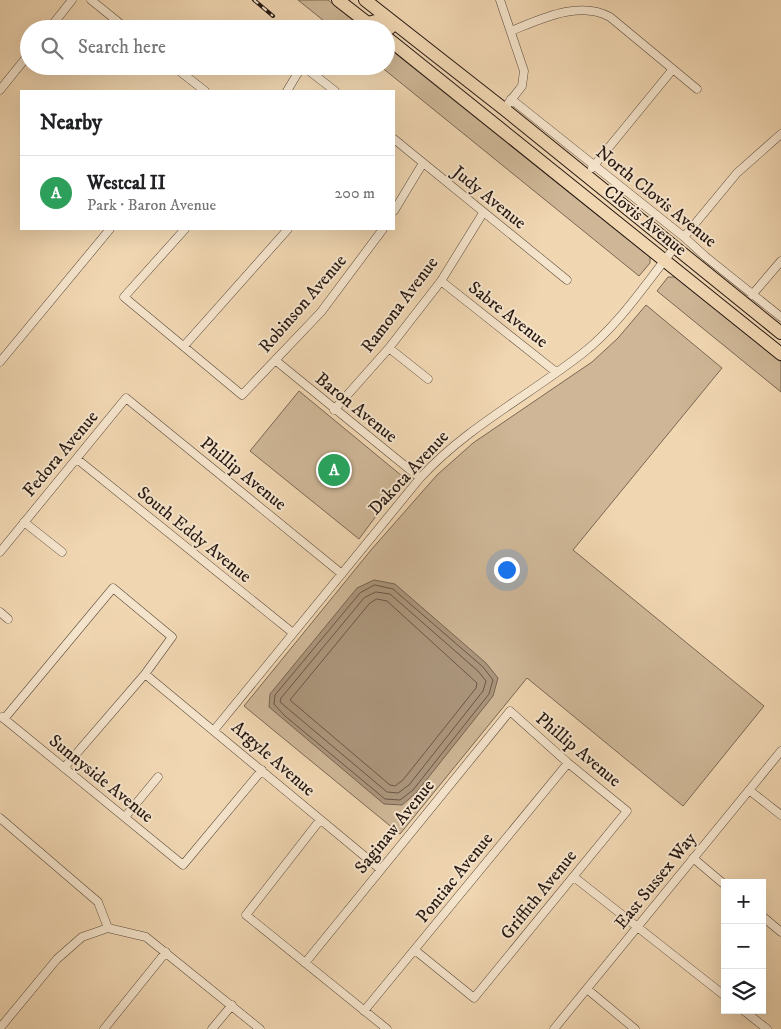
<!DOCTYPE html>
<html lang="en">
<head>
<meta charset="utf-8">
<style>
	:root { --surface:#fff; --page:#f2f2f2; --text:#202124; --muted:#757577; --line:#e0e0e0; --accent:#0b8043 }
	body { margin:0; font-family:"IM FELL DW Pica",serif; background:var(--page); color:var(--text) }
	.controls { position:absolute; right:15px; bottom:15px; display:grid; overflow:hidden; border-radius:0px; box-shadow:0 5px 20px #0002 }
	.controls button { width:45px; height:45px; display:grid; place-items:center; padding:0; border:0; border-bottom:1px solid var(--line); background:var(--surface); color:var(--text); font:25px sans-serif }
	.you { position:absolute; left:506px; top:569px; width:18px; height:18px; margin:-12px; border:4px solid #fff; border-radius:50%; background:#1a73e8; box-shadow:0 0 0 8px #1a73e833 }
	.badge { display:grid; place-items:center; width:32px; height:32px; border-radius:50%; background:var(--accent); color:#fff; font-size:16px; font-weight:700 }
	.pin { position:absolute; translate:-50% -50%; border:2px solid #fff; box-shadow:0 1px 5px #0006 }
	.list { margin:0; padding:0; list-style:none }
	h2 { display:flex; justify-content:space-between; align-items:center; height:65px; margin:0; padding:0 20px; font-size:21px }
	h2 small { font-size:16px; font-weight:400; color:var(--muted) }
	.list li { display:grid; grid-template-columns:32px 1fr auto; gap:15px; align-items:center; box-sizing:border-box; height:75px; padding:0 20px; border-top:1px solid var(--line) }
	.list b { display:block; font-size:19px; white-space:nowrap }
	.list p { margin:0; font-size:16px; white-space:nowrap; color:var(--muted) }
	.list em { font-size:16px; font-style:normal; color:var(--muted) }
	.icon { flex:none; width:28px; height:28px; fill:none; stroke:currentColor; stroke-width:2; stroke-linecap:round; stroke-linejoin:round }
	.map { position:relative; flex:none; width:781px; height:1029px; overflow:hidden }
	.search { position:absolute; background:var(--surface); box-shadow:0 5px 20px #0002; left:20px; top:20px; width:375px; height:55px; display:flex; align-items:center; gap:12px; box-sizing:border-box; padding:0 18px; border-radius:28px; color:var(--muted); font-size:19px }
	.panel { position:absolute; background:var(--surface); box-shadow:0 5px 20px #0002; left:20px; top:90px; width:375px; height:140px; border-radius:0px }
	.map>svg:first-child { display:block }
	.green { fill:#ceb696; stroke:#7a6754 }
	.water { fill:#ab957b; stroke:#766351 }
	.lines { fill:none; stroke-linecap:round; stroke-linejoin:round }
	.shore { stroke:#685646; stroke-width:1 }
	.minor-casing { stroke:#58483a; stroke-width:9 }
	.primary-casing { stroke:#261812; stroke-width:14 }
	.minor { stroke:#f5e4cc; stroke-width:8 }
	.primary { stroke:#f0d6b1; stroke-width:12 }
	.rail-casing { stroke:#261812; stroke-width:4 }
	.rail { stroke:#f5e4cc; stroke-width:2; stroke-dasharray:5.5; stroke-linecap:butt }
	.labels { text-anchor:middle; dominant-baseline:central; stroke-width:4; stroke-linejoin:round; paint-order:stroke }
	.street-label { font-size:18px; fill:#261812; stroke:#f5e4cc }
</style>
</head>
<body>
<div class="map">
<svg width="781" height="1029" viewBox="0 0 781 1029">
	<rect width="100%" height="100%" fill="#f0d6b1"/>
	<filter id="stains"><feTurbulence type="fractalNoise" baseFrequency=".004" numOctaves="4"/><feColorMatrix values="0 0 0 0 .2 0 0 0 0 .09 0 0 0 0 .02 0 0 0 .5 -.17"/></filter>
	<radialGradient id="worn" r=".72"><stop offset=".6" stop-color="#630" stop-opacity="0"/><stop offset="1" stop-color="#630" stop-opacity=".3"/></radialGradient>
	<path class="green" d="M298,0H328L364,29H334Z
		M386,46L650,257V263L639,276L380,66H386Z
		M668,277H675L781,362V392L657,291Z
		M646,305L722,368L573,550L764,706L683,806L527,678L400,834L244,706L371,550L437,475L473,443L592,362L618,338Z
		M299,391L402,476V481L359,539L250,451Z"/>
	<path class="water" d="M374,580L395,584L486,663L498,678L493,696L416,793L402,805L384,804L269,707L270,694L357,588Z"/>
	<g class="lines">
		<path class="shore" d="M375,585L393,589L483,667L493,680L489,694L413,790L400,800L385,799L285,716L274,704L275,695L360,593Z
			M376,592L390,594L478,671L486,681L483,691L409,785L398,793L387,792L280,702L281,698L364,598Z
			M377,599L387,601L477,683L476,688L403,780L395,786L390,785L290,700L369,604Z"/>
		<g class="minor-casing">
			<path id="minor" d="M91,0L127,29
				M500,0L524,71L522,86L504,109
				M49,29L72,0
				M511,31C541,19 579,0 610,17L697,89
				M173,66L205,91
				M303,66L335,91
				M0,90L29,54
				M287,91L302,66
				M511,99L684,237L706,257L781,317
				M394,139L567,280
				M592,168L673,69
				M394,211L423,163
				M185,229L124,297L242,395L321,312L383,229
				M684,237L737,173L781,134
				M441,281L556,372
				M752,295L781,261
				M184,346L288,229
				M389,348L428,379
				M275,360L420,478
				M0,362L110,229
				M334,410L389,348L441,281L483,213
				M77,459L293,633
				M24,522L62,552
				M0,552L126,398L342,574
				M0,612L8,619
				M145,674L380,869
				M2,717L183,865L262,770
				M4,719L113,588L172,637L145,674L64,768
				M215,729L420,478C467,427 528,396 583,353C619,325 646,283 675,247
				M749,790L781,815
				M125,817L158,777
				M0,818L98,902L108,928
				M320,820L246,915L387,1029
				M693,858L725,885
				M574,877L725,996
				M762,916L781,932
				M108,928L146,937L260,1029
				M305,963L510,711L568,763L627,811L474,998L416,951
				M587,989L635,1029
				M743,1010L767,1029
				M364,1011L568,763
				M0,1028L57,959L82,937L108,928
				M104,1029L166,952
				M212,1029L232,1005
				M554,1029L781,751"/>
		</g>
		<g class="primary-casing">
			<path id="primary" d="M338,0L374,28
				M365,0L504,109L781,333
				M368,23L379,20L390,28
				M386,37L781,354"/>
		</g>
		<use href="#minor" class="minor"/>
		<use href="#primary" class="primary"/>
		<g class="rail-casing">
			<path id="rail" d="M254,0L273,16"/>
		</g>
		<use href="#rail" class="rail"/>
	</g>
	<g class="labels">
		<g class="street-label">
			<text transform="translate(656 197) rotate(39)">North Clovis Avenue</text>
			<text transform="translate(489 198) rotate(39)">Judy Avenue</text>
			<text transform="translate(645 221) rotate(39)">Clovis Avenue</text>
			<text transform="translate(303 304) rotate(-49)">Robinson Avenue</text>
			<text transform="translate(400 305) rotate(-53)">Ramona Avenue</text>
			<text transform="translate(508 315) rotate(38)">Sabre Avenue</text>
			<text transform="translate(356 408) rotate(39)">Baron Avenue</text>
			<text transform="translate(61 454) rotate(-50)">Fedora Avenue</text>
			<text transform="translate(409 473) rotate(-47)">Dakota Avenue</text>
			<text transform="translate(243 474) rotate(39)">Phillip Avenue</text>
			<text transform="translate(194 535) rotate(39)">South Eddy Avenue</text>
			<text transform="translate(578 750) rotate(40)">Phillip Avenue</text>
			<text transform="translate(273 759) rotate(41)">Argyle Avenue</text>
			<text transform="translate(101 779) rotate(39)">Sunnyside Avenue</text>
			<text transform="translate(395 827) rotate(-51)">Saginaw Avenue</text>
			<text transform="translate(455 878) rotate(-51)">Pontiac Avenue</text>
			<text transform="translate(656 881) rotate(-51)">East Sussex Way</text>
			<text transform="translate(539 895) rotate(-51)">Griffith Avenue</text>
		</g>
	</g>
	<rect width="100%" height="100%" filter="url(#stains)"/>
	<rect width="100%" height="100%" fill="url(#worn)"/>
</svg>
<div class="controls">
<button>+</button>
<button>−</button>
<button><svg class="icon" aria-label="layers" viewBox="0 0 24 24"><path d="M12 4l9 5-9 5-9-5zM3 14l9 5 9-5"/></svg></button>
</div>
<div class="you"></div>
<div class="pin badge" style="left:334px;top:470px;background:#2e9e5b">A</div>
<div class="search"><svg class="icon" aria-label="search" viewBox="0 0 24 24"><circle cx="10" cy="10" r="6"/><path d="M15 15l6 6"/></svg>Search here</div>
<section class="panel">
<h2>Nearby<small></small></h2>
<ul class="list">
<li><span class="badge" style="background:#2e9e5b">A</span><div><b>Westcal II</b><p>Park · Baron Avenue</p></div><em>200 m</em></li>
</ul>
</section>
</div>
</body>
</html>
